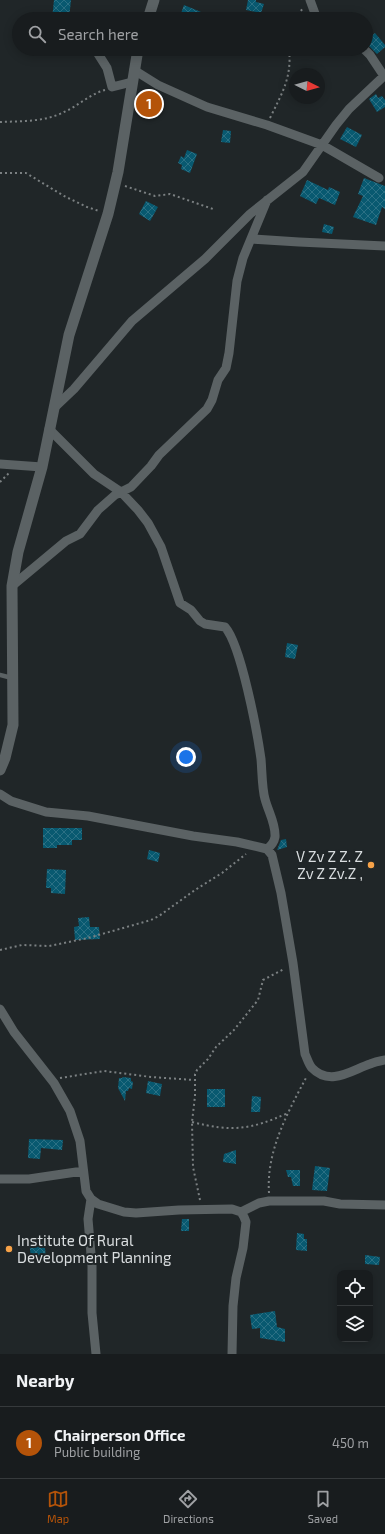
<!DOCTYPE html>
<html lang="en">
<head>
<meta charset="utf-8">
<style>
	:root { --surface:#181c1e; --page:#25292b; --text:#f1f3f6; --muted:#9fa1a4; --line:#363a3c; --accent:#b45309 }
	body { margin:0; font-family:"Exo 2",sans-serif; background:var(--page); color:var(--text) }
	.controls { position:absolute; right:12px; bottom:12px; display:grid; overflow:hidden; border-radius:8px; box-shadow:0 2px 10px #0003 }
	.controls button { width:36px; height:36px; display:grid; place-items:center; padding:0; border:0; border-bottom:1px solid var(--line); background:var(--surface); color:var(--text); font:20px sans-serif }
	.compass { position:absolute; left:289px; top:68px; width:36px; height:36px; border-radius:50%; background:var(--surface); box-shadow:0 2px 10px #0003; rotate:95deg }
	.you { position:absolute; left:186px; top:757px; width:14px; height:14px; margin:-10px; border:3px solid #fff; border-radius:50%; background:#1a73e8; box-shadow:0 0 0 6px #1a73e833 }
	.badge { display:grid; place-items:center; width:26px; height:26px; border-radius:50%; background:var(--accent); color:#fff; font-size:13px; font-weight:700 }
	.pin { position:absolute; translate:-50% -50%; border:2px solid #fff; box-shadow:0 1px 4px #0006 }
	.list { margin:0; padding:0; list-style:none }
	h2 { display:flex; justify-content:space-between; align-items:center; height:52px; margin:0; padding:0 16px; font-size:17px }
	h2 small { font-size:13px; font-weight:400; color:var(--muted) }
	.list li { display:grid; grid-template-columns:26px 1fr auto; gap:12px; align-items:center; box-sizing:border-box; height:72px; padding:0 16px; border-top:1px solid var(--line) }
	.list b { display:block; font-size:15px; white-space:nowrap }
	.list p { margin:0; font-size:13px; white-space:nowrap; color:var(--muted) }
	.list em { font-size:13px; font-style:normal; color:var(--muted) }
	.icon { flex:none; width:22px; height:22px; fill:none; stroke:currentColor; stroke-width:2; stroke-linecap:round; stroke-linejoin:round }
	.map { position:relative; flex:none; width:385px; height:1354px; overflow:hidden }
	.search { position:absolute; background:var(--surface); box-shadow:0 2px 10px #0003; left:12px; right:12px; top:12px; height:44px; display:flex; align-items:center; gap:10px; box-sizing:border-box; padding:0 14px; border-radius:22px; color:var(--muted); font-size:15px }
	.sheet { height:124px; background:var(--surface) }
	nav { display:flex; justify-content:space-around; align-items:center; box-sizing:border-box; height:56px; border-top:1px solid var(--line); background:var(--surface); font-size:11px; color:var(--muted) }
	nav a { display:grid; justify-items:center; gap:2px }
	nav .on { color:var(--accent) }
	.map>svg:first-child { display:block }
	.building { fill:url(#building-cross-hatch) }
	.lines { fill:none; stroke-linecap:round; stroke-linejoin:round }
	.path { stroke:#7b8082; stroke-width:2; stroke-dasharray:2 3; stroke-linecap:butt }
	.service { stroke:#5b6264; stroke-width:4.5 }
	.minor { stroke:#5b6264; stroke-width:9 }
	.tertiary { stroke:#5b6264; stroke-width:11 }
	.poi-dot { fill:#f7a248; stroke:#202628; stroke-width:1.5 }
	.labels { text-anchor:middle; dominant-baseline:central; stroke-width:4; stroke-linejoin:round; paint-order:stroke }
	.poi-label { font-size:15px; fill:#d9dddf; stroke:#202628; text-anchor:end }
</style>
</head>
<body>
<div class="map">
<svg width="385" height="1354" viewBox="0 0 385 1354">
	<defs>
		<pattern id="building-cross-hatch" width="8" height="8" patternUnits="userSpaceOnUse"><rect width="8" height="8" fill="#085970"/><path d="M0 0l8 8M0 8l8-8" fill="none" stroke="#2b7084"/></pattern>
	</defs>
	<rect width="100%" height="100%" fill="#202628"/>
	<path class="building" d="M54,0H71L69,19H52Z
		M248,0H256V2L264,4L261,13L246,10Z
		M184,5L218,19H179Z
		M375,33L385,45V47L377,54L366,43V41Z
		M376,94L378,98L382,96L385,100V107L377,112L369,99Z
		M347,127L362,135L356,147L340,139Z
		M223,130L231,131L230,143L221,142Z
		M187,150L197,154L190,173L181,169L182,165L178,163L181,156L184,158Z
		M364,178L385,186V209L382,207L376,225L353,217L363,196L358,194Z
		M307,180L328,190L329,187L340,192L335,205L319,198L316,204L300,196Z
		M146,201L158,207L150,221L139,214Z
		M324,224L334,227L332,234L322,232Z
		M287,643L298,645L295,659L285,657Z
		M43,828H82V840H72V845H57V848H43Z
		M286,839L287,847L277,850L281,840Z
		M149,850L160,853L158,862L147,859Z
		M47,869L66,870L65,894L51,893V888H46Z
		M89,917L90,927H99L100,939L75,940L74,927L79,926L78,918Z
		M123,1077L131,1078V1081L133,1082L132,1089L129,1088L128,1091H126L125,1101L118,1088L119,1078H122Z
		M148,1081L162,1084L160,1096L146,1093Z
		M207,1089H225V1107H207Z
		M252,1096L261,1097L260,1112H251Z
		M29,1139L63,1140L62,1150L41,1148L40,1159L28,1158Z
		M236,1150V1164L223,1162L224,1154Z
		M315,1166L330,1168L327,1191L312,1190Z
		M286,1170H300V1186H293L291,1177H288Z
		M182,1219H189V1231H181Z
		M297,1233L304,1234V1239H307V1251L296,1250Z
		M44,1239L46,1257L31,1258L29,1240Z
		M365,1255L380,1257L379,1265L365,1264Z
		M275,1311L277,1327L285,1329V1342L260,1338V1328L252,1329L250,1315Z"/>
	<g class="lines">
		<path class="path" d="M295,19L303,8
			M270,118C282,93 292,78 289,49
			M0,122C21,121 45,122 64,112C78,106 90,94 105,90
			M0,173H26L64,196L87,207L99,211
			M125,186L155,196L170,194L213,209
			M0,482L9,473
			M0,950L22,945L49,946L88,938L151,920L159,916L195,890L222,873L246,854
			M60,1078L104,1071L151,1077L194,1080
			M192,1122C232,1132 250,1130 288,1113
			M269,1193C266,1151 288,1112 307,1076
			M200,1200L193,1167L192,1122L195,1096V1074L197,1070L208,1059L216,1047L234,1030L258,1000L263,980L284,969"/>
		<path class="service" d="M0,675L12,678"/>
		<path class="minor" d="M310,0L317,19
			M95,49L107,68L112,87L132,82
			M364,49L370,55L384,76
			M134,70L158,85L207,107L267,125L322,145L379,178
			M252,239L299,242L385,246
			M54,408L74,389L132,321L205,259L250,214L303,172L336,125L349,109L385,75
			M49,429L94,474L121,492L138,510L148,523L161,547L180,603L191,610L200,621L205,624L225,627C241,645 257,731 261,759C262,770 262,789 265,799C268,811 276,824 275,837C274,843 271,846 267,849
			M0,464L42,467
			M12,586L66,541L80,534L98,510L115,495L131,487L151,466L159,455L207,409L212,400L218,380L226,368L229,353L237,281L243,258L267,200
			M0,794L11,801L46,812L88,816L193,836L237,842L267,849L272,855L281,893L293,963L305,1054C307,1058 309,1065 312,1068C330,1087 352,1070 370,1064C375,1062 380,1061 385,1060
			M0,1009L14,1032L54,1083L70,1111L80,1141L86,1191L91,1199L98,1204L124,1212L136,1213L179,1210L232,1209L241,1212L244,1217L246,1222L243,1248L236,1278L233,1306L232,1354
			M0,1179H29L83,1171
			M91,1199L88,1219L92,1266V1313L96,1354
			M241,1212L259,1203L269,1201H324L340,1204L385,1205"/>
		<path class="tertiary" d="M148,19L154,0
			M0,770L5,758L13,725L12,586L18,552L42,467L69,335L108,214L118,172L138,49"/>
	</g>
	<g class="poi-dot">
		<circle cx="371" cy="865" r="4"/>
		<circle cx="9" cy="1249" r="4"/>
	</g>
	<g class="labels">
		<g class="poi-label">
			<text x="363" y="856">V Zv Z Z. Z<tspan x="363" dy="17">Zv Z Zv.Z ,</tspan></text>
			<text x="17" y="1240" text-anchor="start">Institute Of Rural<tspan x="17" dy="17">Development Planning</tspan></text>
		</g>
	</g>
</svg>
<div class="controls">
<button><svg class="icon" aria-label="locate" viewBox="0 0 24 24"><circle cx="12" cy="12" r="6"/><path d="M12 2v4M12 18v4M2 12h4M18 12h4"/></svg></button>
<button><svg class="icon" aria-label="layers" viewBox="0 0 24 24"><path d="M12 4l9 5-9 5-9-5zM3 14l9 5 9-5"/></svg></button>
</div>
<svg class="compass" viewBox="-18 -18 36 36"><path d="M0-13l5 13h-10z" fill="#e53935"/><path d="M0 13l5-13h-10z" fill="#9fa1a4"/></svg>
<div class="you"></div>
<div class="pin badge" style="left:149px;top:104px">1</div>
<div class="search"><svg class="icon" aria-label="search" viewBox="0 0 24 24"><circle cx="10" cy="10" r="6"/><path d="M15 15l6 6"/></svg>Search here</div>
</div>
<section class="sheet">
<h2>Nearby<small></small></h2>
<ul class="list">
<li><span class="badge">1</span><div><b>Chairperson Office</b><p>Public building</p></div><em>450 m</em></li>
</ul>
</section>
<nav>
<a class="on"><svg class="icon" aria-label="map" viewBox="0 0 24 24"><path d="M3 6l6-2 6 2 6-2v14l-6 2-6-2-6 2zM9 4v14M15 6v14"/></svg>Map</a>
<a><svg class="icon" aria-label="directions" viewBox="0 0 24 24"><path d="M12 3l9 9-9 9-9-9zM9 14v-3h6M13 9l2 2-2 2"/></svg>Directions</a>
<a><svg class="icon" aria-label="saved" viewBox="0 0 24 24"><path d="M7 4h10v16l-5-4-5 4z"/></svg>Saved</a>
</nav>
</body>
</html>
